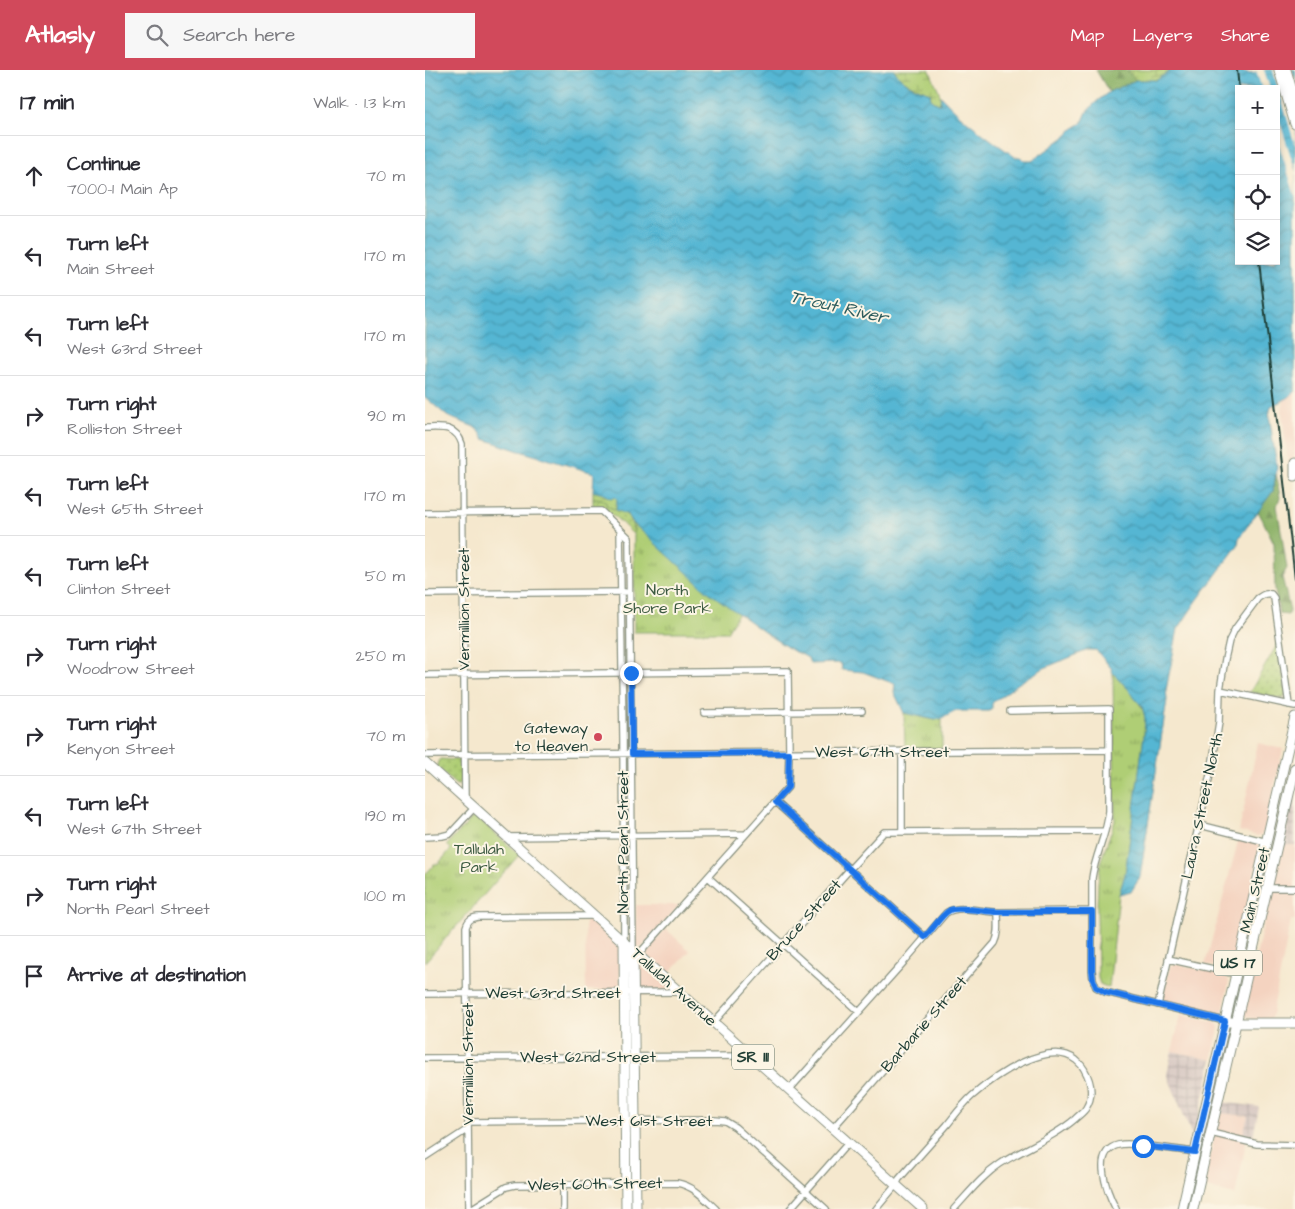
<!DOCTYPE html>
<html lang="en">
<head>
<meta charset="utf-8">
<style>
	:root { --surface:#fff; --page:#f7f7f7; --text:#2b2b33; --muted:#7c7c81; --line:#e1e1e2; --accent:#d1495b }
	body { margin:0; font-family:"Architects Daughter",sans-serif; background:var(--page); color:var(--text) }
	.controls { position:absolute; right:15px; top:15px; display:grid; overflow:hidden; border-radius:0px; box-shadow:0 2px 8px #0003 }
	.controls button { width:45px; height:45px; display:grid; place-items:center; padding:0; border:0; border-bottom:1px solid var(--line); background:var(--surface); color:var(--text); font:25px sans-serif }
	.stop { position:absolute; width:15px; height:15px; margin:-11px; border:4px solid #1a73e8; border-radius:50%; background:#fff }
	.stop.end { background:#1a73e8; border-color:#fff; box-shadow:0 1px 5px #0008 }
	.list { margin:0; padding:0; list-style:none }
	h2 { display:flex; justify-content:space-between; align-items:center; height:65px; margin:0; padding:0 20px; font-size:21px }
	h2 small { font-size:16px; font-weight:400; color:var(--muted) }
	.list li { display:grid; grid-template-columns:32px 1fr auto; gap:15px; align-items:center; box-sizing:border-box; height:80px; padding:0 20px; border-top:1px solid var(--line) }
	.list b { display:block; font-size:19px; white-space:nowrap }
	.list p { margin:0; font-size:16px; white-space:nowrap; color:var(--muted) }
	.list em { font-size:16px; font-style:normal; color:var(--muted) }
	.icon { flex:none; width:28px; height:28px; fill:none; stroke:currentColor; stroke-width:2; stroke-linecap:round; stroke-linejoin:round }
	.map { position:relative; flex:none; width:870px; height:1139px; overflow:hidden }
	header { display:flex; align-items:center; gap:30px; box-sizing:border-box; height:70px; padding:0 25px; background:var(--accent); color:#fff }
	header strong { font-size:24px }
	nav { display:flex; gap:28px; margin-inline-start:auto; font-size:18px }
	.search { width:350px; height:45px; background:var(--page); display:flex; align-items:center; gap:12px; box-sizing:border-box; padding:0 18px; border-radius:0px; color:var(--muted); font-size:19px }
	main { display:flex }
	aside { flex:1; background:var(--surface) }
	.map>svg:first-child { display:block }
	.built { fill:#f4d3c0 }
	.industrial { fill:url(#industrial-grid) }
	.grass { fill:url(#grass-dots); stroke:#678654 }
	.forest { fill:url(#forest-firs); stroke:#55774d }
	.wetland { fill:url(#wetland-marsh); stroke:#678654 }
	.park { fill:url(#park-tufts); stroke:#678654 }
	.water { fill:url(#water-waves); stroke:#3a7a84; fill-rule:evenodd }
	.pier { fill:#f5e8ce }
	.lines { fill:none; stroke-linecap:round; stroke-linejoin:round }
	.street-casing { stroke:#8a9281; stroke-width:8 }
	.secondary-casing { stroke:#8a9281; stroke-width:11 }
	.primary-casing { stroke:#8a9281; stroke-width:11 }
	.street { stroke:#fff; stroke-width:5.5 }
	.secondary { stroke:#fff; stroke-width:9 }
	.primary { stroke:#fff; stroke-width:9 }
	.rail { stroke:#1f3d34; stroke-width:2 }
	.route { stroke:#1a73e8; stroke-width:6 }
	.poi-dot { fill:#d1495b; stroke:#fcf5e5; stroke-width:2 }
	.labels { text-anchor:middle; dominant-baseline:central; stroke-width:4; stroke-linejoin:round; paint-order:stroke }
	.shield { fill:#fcf5e5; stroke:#617469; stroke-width:1 }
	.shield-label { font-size:15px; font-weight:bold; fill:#1f3d34 }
	.park-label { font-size:16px; fill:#3c5a41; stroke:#fcf5e5 }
	.street-label { font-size:16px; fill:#1f3d34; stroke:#fcf5e5 }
	.poi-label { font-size:16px; fill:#1f3d34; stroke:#fcf5e5; text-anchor:end }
	.water-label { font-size:18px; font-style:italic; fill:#2c5b5c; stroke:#fcf5e5 }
</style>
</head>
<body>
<header>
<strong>Atlasly</strong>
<div class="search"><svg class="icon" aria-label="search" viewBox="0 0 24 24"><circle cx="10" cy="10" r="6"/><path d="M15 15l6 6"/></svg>Search here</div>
<nav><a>Map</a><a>Layers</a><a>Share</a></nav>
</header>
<main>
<aside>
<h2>17 min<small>Walk · 1.3 km</small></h2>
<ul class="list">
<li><svg class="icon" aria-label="ahead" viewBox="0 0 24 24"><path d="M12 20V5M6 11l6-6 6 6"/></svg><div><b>Continue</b><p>7000-1 Main Ap</p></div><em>70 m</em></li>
<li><svg class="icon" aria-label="left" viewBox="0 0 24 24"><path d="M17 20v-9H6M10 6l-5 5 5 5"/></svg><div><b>Turn left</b><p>Main Street</p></div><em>170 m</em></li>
<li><svg class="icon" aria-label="left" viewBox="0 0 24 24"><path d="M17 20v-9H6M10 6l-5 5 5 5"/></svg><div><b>Turn left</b><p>West 63rd Street</p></div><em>170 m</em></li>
<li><svg class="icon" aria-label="right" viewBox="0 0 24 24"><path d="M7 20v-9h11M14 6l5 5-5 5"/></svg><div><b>Turn right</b><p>Rolliston Street</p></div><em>90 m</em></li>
<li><svg class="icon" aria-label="left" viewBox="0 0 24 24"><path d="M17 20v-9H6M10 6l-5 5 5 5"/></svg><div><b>Turn left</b><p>West 65th Street</p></div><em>170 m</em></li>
<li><svg class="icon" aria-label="left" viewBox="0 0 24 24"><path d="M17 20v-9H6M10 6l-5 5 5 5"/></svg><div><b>Turn left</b><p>Clinton Street</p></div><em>50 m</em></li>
<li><svg class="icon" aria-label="right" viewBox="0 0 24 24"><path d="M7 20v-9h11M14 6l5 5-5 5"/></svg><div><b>Turn right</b><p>Woodrow Street</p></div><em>250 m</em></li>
<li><svg class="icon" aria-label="right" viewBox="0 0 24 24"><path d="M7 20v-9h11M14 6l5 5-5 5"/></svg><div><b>Turn right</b><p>Kenyon Street</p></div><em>70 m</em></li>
<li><svg class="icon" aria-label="left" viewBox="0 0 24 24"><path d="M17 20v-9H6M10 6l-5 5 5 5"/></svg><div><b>Turn left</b><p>West 67th Street</p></div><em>190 m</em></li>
<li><svg class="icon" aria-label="right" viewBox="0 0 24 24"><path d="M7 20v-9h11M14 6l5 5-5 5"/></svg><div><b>Turn right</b><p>North Pearl Street</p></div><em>100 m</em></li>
<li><svg class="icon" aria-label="arrive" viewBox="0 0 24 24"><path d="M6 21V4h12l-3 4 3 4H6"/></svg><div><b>Arrive at destination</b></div></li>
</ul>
</aside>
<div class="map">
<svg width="870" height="1139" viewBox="0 0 870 1139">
	<defs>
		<pattern id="industrial-grid" width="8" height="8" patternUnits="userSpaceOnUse" patternTransform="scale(1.25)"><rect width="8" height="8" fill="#d0c0bc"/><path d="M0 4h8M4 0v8" fill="none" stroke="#a89d9a"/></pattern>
		<pattern id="grass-dots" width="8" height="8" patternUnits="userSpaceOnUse" patternTransform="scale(1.25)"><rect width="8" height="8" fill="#afce75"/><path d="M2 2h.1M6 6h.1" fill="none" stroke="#8ea861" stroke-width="1.8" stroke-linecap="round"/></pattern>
		<pattern id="forest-firs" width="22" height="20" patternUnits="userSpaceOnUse" patternTransform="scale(1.25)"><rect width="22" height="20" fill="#8bb166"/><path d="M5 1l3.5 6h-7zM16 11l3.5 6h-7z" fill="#719155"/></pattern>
		<pattern id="wetland-marsh" width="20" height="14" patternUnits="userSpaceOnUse" patternTransform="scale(1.25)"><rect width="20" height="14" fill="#afce75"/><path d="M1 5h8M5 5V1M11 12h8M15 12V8" fill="none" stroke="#8ea861"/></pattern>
		<pattern id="park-tufts" width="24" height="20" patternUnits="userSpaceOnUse" patternTransform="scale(1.25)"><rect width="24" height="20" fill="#afce75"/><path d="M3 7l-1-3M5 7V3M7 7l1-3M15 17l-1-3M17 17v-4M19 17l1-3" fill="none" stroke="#8ea861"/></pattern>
		<pattern id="water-waves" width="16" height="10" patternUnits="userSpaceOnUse" patternTransform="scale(1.25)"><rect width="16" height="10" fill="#54b6d3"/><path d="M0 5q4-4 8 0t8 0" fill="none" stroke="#4595ac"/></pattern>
	</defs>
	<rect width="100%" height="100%" fill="#fcf5e5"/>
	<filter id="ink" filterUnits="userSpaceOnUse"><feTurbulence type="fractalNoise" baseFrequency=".02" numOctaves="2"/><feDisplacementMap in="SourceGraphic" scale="10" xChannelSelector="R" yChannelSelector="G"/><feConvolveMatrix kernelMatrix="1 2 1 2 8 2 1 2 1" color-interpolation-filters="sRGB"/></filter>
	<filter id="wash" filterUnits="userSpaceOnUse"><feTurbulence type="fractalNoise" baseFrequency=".0096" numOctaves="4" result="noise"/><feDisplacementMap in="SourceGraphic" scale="20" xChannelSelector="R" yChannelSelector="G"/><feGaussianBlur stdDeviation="1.12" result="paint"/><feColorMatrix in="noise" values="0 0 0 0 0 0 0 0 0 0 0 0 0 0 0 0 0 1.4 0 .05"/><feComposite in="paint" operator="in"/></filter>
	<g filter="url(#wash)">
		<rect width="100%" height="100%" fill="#f5e8ce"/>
		<path class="built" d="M870,322V384L866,393L863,394L857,342L859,330Z
			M833,673L858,679L839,762L838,764L832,766L814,761Z
			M814,768L832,773L835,778L808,897L805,899L798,898L780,895Z
			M857,775H870V850H866L846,949H828L821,946L818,941Z
			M211,835H254L218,876L214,878L211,875Z
			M160,849H166L194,875L195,920H161Z
			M241,859L265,881L243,904L222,885L221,882Z
			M214,894H216L253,925H212V895Z
			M750,894L796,904L802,908L804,911L798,943L795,944L741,931L738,927L745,897Z
			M756,945L789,952L793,955L794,958L787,990L747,981Z
			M795,1043L823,1046L817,1068L822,1069L810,1125L778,1117Z"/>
		<path class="industrial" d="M870,716V775H857Z
			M747,981L787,990L769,1070L742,1004Z
			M797,1032L834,1037L827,1071L817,1068L823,1046L795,1043Z"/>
		<path class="grass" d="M168,428C175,429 180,428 182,436C200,443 208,444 209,465C197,454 185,438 168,438Z
			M853,573L861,625L858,629L825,622Z
			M15,689L34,690L35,691L36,713L34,715H31L13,699C12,694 12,692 15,689Z"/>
		<path class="forest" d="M671,0H704L703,2L711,10L684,22Z
			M851,403L855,427L852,436L862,498L857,507L865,540L863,545L854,544L850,520L849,473L833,441L848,421Z"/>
		<path class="wetland" d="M469,0H505C508,13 517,19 515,34H513L506,29L505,23C490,16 478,14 469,0Z
			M704,0H746L732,10H711L703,2Z
			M168,421L190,427L193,429L191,440L182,436C180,428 175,429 168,428Z"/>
		<path class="park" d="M209,454L282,520L314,542L302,562H209Z
			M688,603C699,615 719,633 720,649C720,654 719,660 719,665L700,804L694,825L684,918L675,914L673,908L672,839L673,812L676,790L690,751Z
			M479,643L510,650L517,649V678H480Z
			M50,745L94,785L0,892V805L9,795L14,793L26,779L22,775Z"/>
		<path class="water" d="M0,0H469C478,14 490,17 505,23L506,29L513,34H515L516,26L517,27C538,51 565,69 590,87H596L599,91H607L641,66L650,57L657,53L662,42L671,32L684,22L711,10H732L746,0H803L827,3L839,0H870V322L859,330L846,336L844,345L852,397L848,421L814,468L813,475L771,532L753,559L741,620L742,630L715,807L706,822L694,825L700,804L719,665L720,648L717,636L711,630L707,623L688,603L686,598L671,580H663L619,598L594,613L567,633V638L565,641H531L518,648L510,650L479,643L469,622L470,614L438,602L417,600L416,593L385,594L383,588L376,584L370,582L346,567L282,521L209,454L203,445L191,440L192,429L190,427L185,428C180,423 174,423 168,421L169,403L95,381H94L59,369L55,362L49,357L22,346L0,327ZM814,19H851V191H814Z"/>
		<path class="pier" d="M831,0H839L845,19H837Z
			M848,0H867L870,10V75Z
			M851,40L870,100V125L851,65Z"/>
	</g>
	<g filter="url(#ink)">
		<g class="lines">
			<g class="street-casing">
				<path id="street" d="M0,358C16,358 31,355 37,374L40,730
					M0,443L176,441L204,468L208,881
					M195,459L198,668L199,872
					M0,524L200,522
					M0,605L363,601L364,683L363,717L213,885
					M795,620L870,636
					M585,641L684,639V741C682,764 670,785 667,808V900L668,909L671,917L680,922L800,951
					M279,643L437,641
					M477,682V762
					M0,685L684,680
					M350,732L500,867
					M775,755L842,772
					M0,767L17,766L25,764L49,738
					M81,767L321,764
					M283,807L434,942
					M842,818H870
					M743,889L811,904
					M0,924L256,922
					M733,935L787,696L794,652L795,620L800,589L804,571L810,559L833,528C838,525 840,523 846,524L849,528L864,635
					M289,952L425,799L459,762L680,761
					M0,988L327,986
					M364,1020L479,892L521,843C534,834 557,842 573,842L667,841
					M43,1052L290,1050L300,1051L310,1057L401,1139
					M408,1058L570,873C575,863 573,853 573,842
					M786,1063L832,1074L870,1075
					M0,1087L43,1059
					M138,1115V1139
					M44,1139L41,857C43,850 46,848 53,847L169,846
					M46,1139L81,1117L90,1115L252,1113C269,1116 279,1128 291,1139
					M365,1139L424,1072
					M451,1139L471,1115L474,1109C490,1091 506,1073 522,1055C530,1045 538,1034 547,1026C569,1007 623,968 651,990C654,993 657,995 659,999C666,1011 669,1025 661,1038C659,1042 654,1045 650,1049C628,1068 600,1078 575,1094C557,1106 544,1123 529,1139
					M691,1139C682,1122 666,1082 693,1075C705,1072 720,1076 732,1077C745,1079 757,1080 770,1082"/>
			</g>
			<g class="secondary-casing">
				<path id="secondary" d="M870,393V406
					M199,872L201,1139
					M208,881L211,1139
					M800,951L811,953H870"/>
			</g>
			<g class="primary-casing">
				<path id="primary" d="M854,0L870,54
					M861,0L870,30
					M0,693L213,885L498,1139
					M757,1139L870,647
					M768,1139L870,698"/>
			</g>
			<use href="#street" class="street"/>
			<use href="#secondary" class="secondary"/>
			<use href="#primary" class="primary"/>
			<path class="rail" d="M812,0L814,19
				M834,191L870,509"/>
		</g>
	</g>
	<g class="lines" filter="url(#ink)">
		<path class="route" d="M206,603L207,684L364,683L363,717L350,732L500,867C507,860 516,845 525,840C533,836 562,842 573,842H667V900L668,909L671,917L680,922L800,951L770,1082L718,1076"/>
	</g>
	<circle class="poi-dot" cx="173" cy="667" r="5"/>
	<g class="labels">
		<g class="shield">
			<rect x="789" y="880.5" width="48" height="25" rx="4"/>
			<rect x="307" y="974.5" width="42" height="25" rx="4"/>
		</g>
		<g class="shield-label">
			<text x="813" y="893">US 17</text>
			<text x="328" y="987">SR 111</text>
		</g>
		<g class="park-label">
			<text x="242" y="520">North<tspan x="242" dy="18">Shore Park</tspan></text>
			<text x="54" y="779">Tallulah<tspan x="54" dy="18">Park</tspan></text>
		</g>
		<g class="street-label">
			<text transform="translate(39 539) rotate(-90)">Vermillion Street</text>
			<text x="457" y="682">West 67th Street</text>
			<text transform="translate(777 736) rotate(-78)">Laura Street North</text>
			<text transform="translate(198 772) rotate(-90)">North Pearl Street</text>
			<text transform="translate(830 820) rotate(-77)">Main Street</text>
			<text transform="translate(379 850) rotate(-48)">Bruce Street</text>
			<text transform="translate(249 917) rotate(42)">Tallulah Avenue</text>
			<text x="128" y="923">West 63rd Street</text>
			<text transform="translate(499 954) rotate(-49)">Barbarie Street</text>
			<text x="163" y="987">West 62nd Street</text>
			<text transform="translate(43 994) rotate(-90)">Vermillion Street</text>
			<text x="224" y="1051">West 61st Street</text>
			<text transform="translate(170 1114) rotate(-1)">West 60th Street</text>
		</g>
		<g class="poi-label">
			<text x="163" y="658">Gateway<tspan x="163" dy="18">to Heaven</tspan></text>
		</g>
		<g class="water-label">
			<text transform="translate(414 237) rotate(13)">Trout River</text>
		</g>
	</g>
</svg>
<div class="controls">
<button>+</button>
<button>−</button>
<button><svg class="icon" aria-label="locate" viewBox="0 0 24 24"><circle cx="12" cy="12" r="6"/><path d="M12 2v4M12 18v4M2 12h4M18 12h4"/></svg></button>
<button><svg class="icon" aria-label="layers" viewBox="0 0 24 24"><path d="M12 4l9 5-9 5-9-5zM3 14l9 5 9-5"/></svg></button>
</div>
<div class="stop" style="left:718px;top:1076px"></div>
<div class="stop end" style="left:206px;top:603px"></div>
</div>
</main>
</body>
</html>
